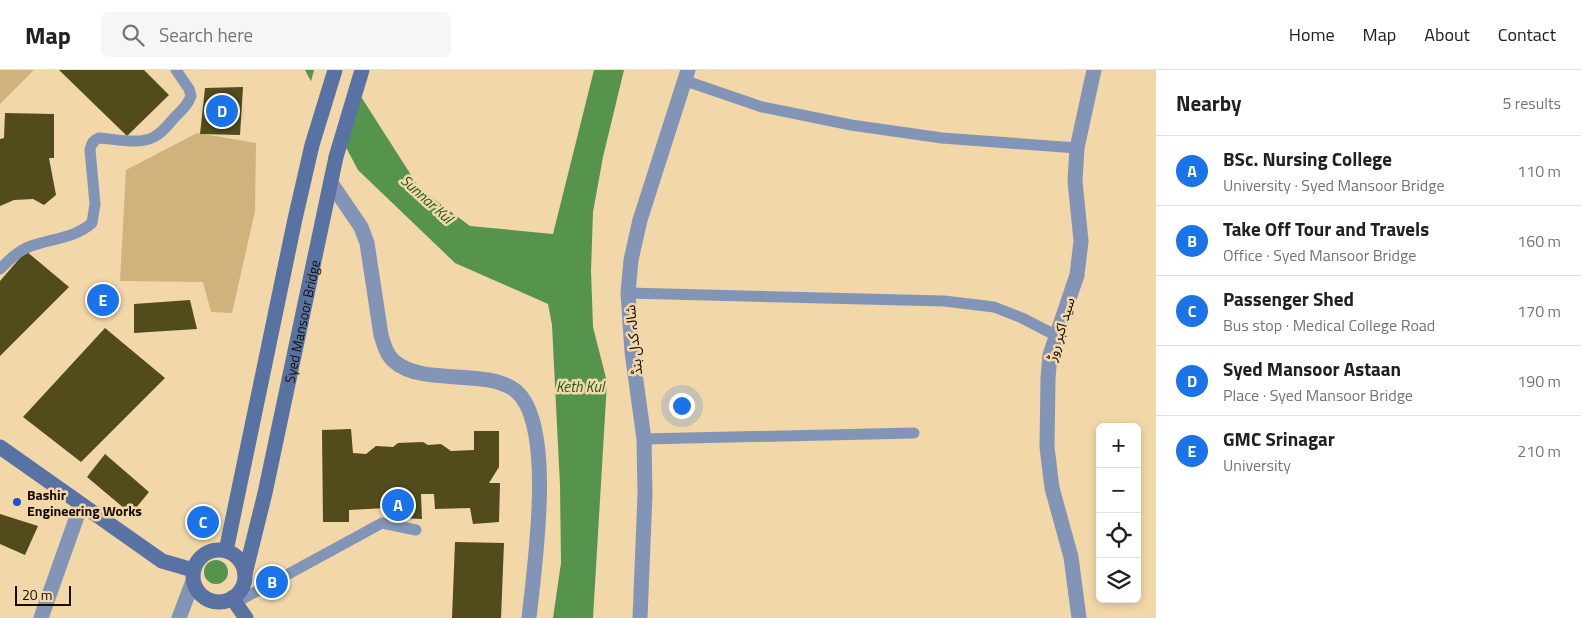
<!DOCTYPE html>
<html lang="en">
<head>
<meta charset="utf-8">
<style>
	:root { --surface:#fff; --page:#f6f6f6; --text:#202124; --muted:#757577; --line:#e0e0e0; --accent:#1a73e8 }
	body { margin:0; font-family:"Titillium Web","Noto Sans Arabic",sans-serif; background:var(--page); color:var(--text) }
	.controls { position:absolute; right:15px; bottom:15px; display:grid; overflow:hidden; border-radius:8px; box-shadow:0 2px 8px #0003 }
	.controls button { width:45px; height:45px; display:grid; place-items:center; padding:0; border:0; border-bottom:1px solid var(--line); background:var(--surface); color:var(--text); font:25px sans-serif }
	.scale { position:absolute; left:15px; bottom:12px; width:56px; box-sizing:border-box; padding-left:5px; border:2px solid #160d00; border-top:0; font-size:14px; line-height:18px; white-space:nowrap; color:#160d00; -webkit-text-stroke:4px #f2d7a9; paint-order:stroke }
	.you { position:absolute; left:681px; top:335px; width:18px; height:18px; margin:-12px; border:4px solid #fff; border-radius:50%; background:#1a73e8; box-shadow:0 0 0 8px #1a73e833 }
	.badge { display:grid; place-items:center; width:32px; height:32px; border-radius:50%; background:var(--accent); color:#fff; font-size:16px; font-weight:700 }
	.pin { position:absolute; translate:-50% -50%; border:2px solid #fff; box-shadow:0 1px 5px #0006 }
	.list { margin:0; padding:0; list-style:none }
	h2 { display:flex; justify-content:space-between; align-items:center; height:65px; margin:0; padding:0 20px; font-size:21px }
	h2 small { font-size:16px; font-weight:400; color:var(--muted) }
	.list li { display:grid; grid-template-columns:32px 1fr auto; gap:15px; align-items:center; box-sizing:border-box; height:70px; padding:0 20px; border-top:1px solid var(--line) }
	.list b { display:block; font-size:19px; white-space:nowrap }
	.list p { margin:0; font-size:16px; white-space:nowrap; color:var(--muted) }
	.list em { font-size:16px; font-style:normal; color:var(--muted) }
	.icon { flex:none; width:28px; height:28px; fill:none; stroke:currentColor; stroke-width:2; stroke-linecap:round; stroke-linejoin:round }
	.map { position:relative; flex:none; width:1156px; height:548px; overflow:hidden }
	header { display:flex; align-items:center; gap:30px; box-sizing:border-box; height:70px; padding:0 25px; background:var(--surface); border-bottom:1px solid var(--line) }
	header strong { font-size:24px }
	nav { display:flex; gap:28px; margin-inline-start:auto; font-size:18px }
	.search { width:350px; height:45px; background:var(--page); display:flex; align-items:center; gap:12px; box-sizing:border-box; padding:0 18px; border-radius:8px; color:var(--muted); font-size:19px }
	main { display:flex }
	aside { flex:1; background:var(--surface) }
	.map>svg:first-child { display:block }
	.green { fill:#d0b27c }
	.water { fill:#56944e }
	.pier { fill:#f2d7a9 }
	.building { fill:#524b1c }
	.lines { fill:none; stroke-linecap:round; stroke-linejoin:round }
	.lane { stroke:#8295b7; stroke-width:11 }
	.street { stroke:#8295b7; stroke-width:15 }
	.secondary { stroke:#5873a3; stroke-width:15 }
	.poi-dot { fill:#1b56c2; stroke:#f2d7a9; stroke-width:2 }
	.labels { text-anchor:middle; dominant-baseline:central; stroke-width:5; stroke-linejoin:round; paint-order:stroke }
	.street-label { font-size:14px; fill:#160d00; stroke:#f2d7a9 }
	.poi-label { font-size:14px; font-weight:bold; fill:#160d00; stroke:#f2d7a9; text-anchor:start }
	.water-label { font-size:15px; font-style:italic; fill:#1f5c16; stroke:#f2d7a9 }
</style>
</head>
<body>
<header>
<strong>Map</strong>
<div class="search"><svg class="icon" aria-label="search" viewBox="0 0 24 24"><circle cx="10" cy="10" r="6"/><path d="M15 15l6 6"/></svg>Search here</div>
<nav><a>Home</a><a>Map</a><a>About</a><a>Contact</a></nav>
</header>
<main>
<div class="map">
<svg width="1156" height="548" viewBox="0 0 1156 548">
	<rect width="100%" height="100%" fill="#f2d7a9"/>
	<path class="green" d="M0,0H34L0,34Z
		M197,63L256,73L255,141L232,243L211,242L203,212L120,211L126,100Z"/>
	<path class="water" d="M305,0H344L420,119L470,156L553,164L594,0H624L603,87L593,142L591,201L593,257L607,312L593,548H553L561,493L560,415L552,255L548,234L455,193L358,100Z
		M204 502a12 12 0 1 1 24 0a12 12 0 1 1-24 0Z"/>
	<path class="pier" d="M314,0H347L361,23L343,78L310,15Z"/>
	<path class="building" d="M59,0H144L169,25L127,66Z
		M243,17L240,65L200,64L205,18Z
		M5,43L54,44V88H49L56,125L44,135L33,129L14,130L0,136V69L4,68Z
		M26,181L69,217L0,286V211Z
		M190,230L197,259L134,263V234Z
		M105,258L165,308L81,392L23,347Z
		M351,359L353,383L366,384L376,376L393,377L398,373L423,372L428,375L441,374L451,381L474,380V361H499V397L489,413H500L499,452L473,454L470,438L435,439L434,424H421L422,449L400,448L398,422L387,423L386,438L349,440V452H323L322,360Z
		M105,384L149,422L131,444L87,407Z
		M0,444L38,456L25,485L0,474Z
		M455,472L504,473L501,548H452Z"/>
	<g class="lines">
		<path class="lane" d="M686,11L762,37L851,55L942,68L1077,78
			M0,199C9,190 19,180 31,176C53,168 73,169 92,153L95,134L90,80C91,74 93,70 99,68C116,69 139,75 154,67C162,63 168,55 174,48C181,41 188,35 191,26L189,19L176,0
			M628,223L944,231L994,237L1022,248L1057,266
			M644,369L914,363
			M235,533L382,453L416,460"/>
		<path class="street" d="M331,113L361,157L367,173L381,265C384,275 387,286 395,292C423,316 488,298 516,321C556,355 534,499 529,548
			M41,548L81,435
			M179,548L193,511
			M640,548L645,424L644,369L632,282L628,223L631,190L640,150L688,0
			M1079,548L1071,487L1052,418L1047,377L1048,308L1050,285L1077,205L1081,171L1075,111L1077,78L1094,0"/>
		<g class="secondary">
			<path d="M0,377L162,491L193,500"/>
			<circle cx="219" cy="506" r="26"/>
			<path d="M226,481L295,149L312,75L335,0"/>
			<path id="s1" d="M245,504L265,423L336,87L362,0"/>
			<path d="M232,528L246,548"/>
		</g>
	</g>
	<circle class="poi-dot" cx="17" cy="432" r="5"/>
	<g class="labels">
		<g class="street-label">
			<text stroke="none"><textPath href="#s1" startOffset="259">Syed Mansoor Bridge</textPath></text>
			<text transform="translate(1060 259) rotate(-73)">سید اکبر روڑ</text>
			<text transform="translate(633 270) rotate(-96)">شالہ کدل بنڈ</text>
		</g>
		<g class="poi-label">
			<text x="27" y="424">Bashir<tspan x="27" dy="16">Engineering Works</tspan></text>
		</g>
		<g class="water-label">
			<text transform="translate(427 129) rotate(42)">Sunnar Kul</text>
			<text x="580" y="316">Keth Kul</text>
		</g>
	</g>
</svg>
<div class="controls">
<button>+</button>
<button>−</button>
<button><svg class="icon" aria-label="locate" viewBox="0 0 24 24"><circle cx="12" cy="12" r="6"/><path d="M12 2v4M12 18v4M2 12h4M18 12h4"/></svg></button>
<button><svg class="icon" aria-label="layers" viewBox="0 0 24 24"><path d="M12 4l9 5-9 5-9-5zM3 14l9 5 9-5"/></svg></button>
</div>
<div class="scale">20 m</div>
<div class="you"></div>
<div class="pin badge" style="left:398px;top:435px">A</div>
<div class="pin badge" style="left:272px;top:512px">B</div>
<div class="pin badge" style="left:203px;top:452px">C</div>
<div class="pin badge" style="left:222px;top:41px">D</div>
<div class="pin badge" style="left:103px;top:230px">E</div>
</div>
<aside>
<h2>Nearby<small>5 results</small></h2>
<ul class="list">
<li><span class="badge">A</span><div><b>BSc. Nursing College</b><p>University · Syed Mansoor Bridge</p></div><em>110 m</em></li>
<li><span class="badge">B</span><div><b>Take Off Tour and Travels</b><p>Office · Syed Mansoor Bridge</p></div><em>160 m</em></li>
<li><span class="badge">C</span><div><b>Passenger Shed</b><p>Bus stop · Medical College Road</p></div><em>170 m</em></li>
<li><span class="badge">D</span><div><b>Syed Mansoor Astaan</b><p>Place · Syed Mansoor Bridge</p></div><em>190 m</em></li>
<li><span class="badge">E</span><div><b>GMC Srinagar</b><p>University</p></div><em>210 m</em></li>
</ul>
</aside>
</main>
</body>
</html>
